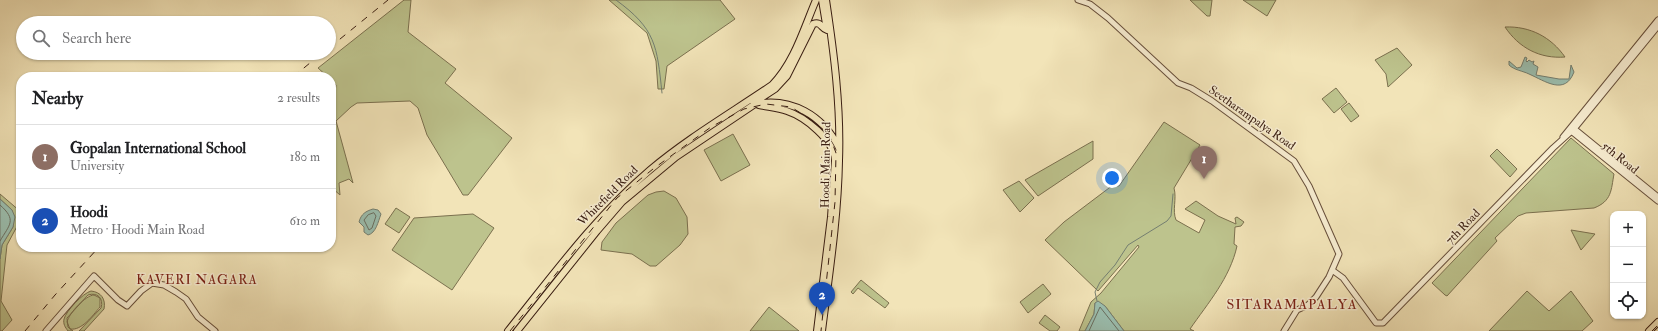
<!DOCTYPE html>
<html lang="en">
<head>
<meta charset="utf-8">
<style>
	:root { --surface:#fff; --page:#f6f6f6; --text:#202124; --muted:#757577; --line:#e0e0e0; --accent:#b45309 }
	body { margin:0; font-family:"IM FELL Double Pica",serif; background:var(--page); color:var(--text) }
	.controls { position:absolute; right:12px; bottom:12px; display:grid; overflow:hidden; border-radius:8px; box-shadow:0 1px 3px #0004 }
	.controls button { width:36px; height:36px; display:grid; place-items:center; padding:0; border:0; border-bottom:1px solid var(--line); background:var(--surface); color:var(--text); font:20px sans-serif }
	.you { position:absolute; left:1112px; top:178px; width:14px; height:14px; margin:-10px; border:3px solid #fff; border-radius:50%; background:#1a73e8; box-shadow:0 0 0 6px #1a73e833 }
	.badge { display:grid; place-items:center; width:26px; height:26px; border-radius:50%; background:var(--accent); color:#fff; font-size:13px; font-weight:700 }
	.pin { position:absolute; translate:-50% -33px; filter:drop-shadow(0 1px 2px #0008) }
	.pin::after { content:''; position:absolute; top:21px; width:14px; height:12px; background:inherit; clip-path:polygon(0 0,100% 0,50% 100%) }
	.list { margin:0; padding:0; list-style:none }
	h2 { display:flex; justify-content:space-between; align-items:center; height:52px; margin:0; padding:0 16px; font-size:17px }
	h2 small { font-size:13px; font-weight:400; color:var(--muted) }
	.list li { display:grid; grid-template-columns:26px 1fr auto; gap:12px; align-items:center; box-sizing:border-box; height:64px; padding:0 16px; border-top:1px solid var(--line) }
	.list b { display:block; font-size:15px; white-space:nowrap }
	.list p { margin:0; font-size:13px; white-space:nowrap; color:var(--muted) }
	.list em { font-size:13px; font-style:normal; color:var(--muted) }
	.icon { flex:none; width:22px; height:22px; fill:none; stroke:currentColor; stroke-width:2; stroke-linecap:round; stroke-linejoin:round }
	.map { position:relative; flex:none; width:1658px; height:331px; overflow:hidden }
	.search { position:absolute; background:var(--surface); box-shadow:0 1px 3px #0004; left:16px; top:16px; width:320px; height:44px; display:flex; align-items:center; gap:10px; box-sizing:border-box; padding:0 14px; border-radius:22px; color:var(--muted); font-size:15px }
	.panel { position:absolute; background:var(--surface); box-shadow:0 1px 3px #0004; left:16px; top:72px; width:320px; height:180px; border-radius:16px }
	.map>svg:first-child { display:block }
	.green { fill:#bdc38d; stroke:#7b704f }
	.water { fill:#9bbfb0; stroke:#747e70 }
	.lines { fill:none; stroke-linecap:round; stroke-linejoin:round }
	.shore { stroke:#6a6e60; stroke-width:1 }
	.stream { stroke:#747e70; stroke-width:1 }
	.minor-casing { stroke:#674f3b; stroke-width:7 }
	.major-casing { stroke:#391d11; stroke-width:8 }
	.minor { stroke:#f7edd1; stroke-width:5 }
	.major { stroke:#f2e4b8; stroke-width:6 }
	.rail { stroke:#391d11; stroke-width:1; stroke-dasharray:7 7; stroke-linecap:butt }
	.labels { text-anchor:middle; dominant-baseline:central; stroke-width:3; stroke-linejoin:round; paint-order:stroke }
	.street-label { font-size:12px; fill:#391d11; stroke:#f7edd1 }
	.neighbourhood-label { font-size:13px; letter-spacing:1px; fill:#7a1f14; stroke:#f7edd1 }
	.quarter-label { font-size:14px; letter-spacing:1px; fill:#7a1f14; stroke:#f7edd1 }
</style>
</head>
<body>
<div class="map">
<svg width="1658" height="331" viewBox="0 0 1658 331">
	<rect width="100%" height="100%" fill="#f2e4b8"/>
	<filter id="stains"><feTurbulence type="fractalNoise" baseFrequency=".005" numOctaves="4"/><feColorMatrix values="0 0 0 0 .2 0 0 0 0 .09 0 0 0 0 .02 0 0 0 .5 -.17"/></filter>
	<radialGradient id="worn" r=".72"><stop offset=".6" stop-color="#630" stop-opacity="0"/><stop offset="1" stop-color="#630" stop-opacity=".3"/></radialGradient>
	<path class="green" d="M404,0H411L408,32L456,69L445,83L512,138L468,195H463L427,135L418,108L410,101L357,103L351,107L336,121L353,183L349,179L339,183L340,195L331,187V97L335,92L336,85L331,80V77H328L318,68Z
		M609,0H720L735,19L667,66L664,89H658L656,61L647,33Z
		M1190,0H1212L1210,16H1207Z
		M1243,0H1276L1267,16Z
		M1505,27C1530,26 1551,37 1565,57C1540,59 1519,48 1505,27Z
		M1397,48L1412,65L1388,87L1386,74L1375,60Z
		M1336,88L1347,102L1334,113L1322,99Z
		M1349,103L1359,116L1351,122L1341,109Z
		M1164,122L1200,145L1174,188C1177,199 1172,210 1176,220L1199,233L1205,220L1185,209L1196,201L1218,216L1236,224L1235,218L1237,217L1244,222L1241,226L1235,227L1234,244L1237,246C1230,278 1208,303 1190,329L1194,331H1124L1105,306L1095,303L1094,314L1085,331H1079L1091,302L1101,293L1139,247L1138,245L1098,291L1045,240L1064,222L1113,185L1119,186Z
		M733,134L750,165L721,181L704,150Z
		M1571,138L1614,174C1611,190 1612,201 1594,208L1526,213L1518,216L1495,238L1497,241L1447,296L1445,295L1432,283Z
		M1093,141V159L1038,196L1025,180Z
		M1497,149L1517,169L1510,177L1490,156Z
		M1019,181L1034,198L1020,212L1003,190Z
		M664,191L676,198L687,217L688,234L680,245L656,266H650L632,254L601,250L602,242L616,223L648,195L656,192Z
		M0,194L21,212V219L7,245L1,301L12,320L2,331H0V259L2,245L13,227L12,210L0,199Z
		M396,208L410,217L399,233L385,224Z
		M473,214L494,228L452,290L392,250L414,218Z
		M1571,230L1595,234L1581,250Z
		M861,280L889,303L885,308L858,288L853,294L851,292Z
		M1043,284L1051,294L1028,313L1020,302Z
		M91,291C101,292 106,299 104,309L84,331H79L101,308C104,298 97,292 88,295L67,318L68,327L73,331H68C65,327 63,324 64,319C66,311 83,293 91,291Z
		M1527,291L1549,311L1571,291L1593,321L1582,331H1489Z
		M94,295L100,298V307C93,315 82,331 70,329L67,322C69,313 86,295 94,295Z
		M769,307L799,331H750Z
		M1045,315L1060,327L1057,331H1050L1039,323Z"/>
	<path class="water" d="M1525,57L1527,58L1526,61L1527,62L1529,60L1532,62L1534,61L1533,64L1538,67L1536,75L1559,79H1569L1571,65L1574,72C1565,96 1545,81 1529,74C1523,71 1514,70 1509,65V61L1517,68L1521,67Z
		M0,199L12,210L15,217L13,227L2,245L0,259Z
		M373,209L378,210L381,214C378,222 376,233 368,235L364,232V227L359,222C361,214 366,211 373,209Z
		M1098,301L1105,306L1124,331H1085L1094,314L1095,303Z"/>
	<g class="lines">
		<path class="shore" d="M0,205C17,220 10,224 0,241
			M374,213L376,216L372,228L369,230L364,220L368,215Z
			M1089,331L1100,307L1119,331"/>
		<path class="stream" d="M616,0C656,29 657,46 662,93
			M1097,301L1095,292L1100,282L1115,265L1128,245L1167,221L1171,216L1173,194"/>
		<g class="minor-casing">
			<path id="minor" d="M1078,0L1090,4L1108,18L1178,83L1191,88L1212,101L1294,161L1309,186L1339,254L1329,277L1316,297L1308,305L1297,310L1284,331
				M1572,127L1658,197
				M1570,130L1658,201
				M1563,137L1658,20
				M1332,270L1343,278L1376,323H1383L1553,148L1574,129L1658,26
				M46,331L94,276L118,300L127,306L141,291L152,283L164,285L176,292L186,299L198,317L215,331"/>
		</g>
		<g class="major-casing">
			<path id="major" d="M822,0L826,24
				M753,101L758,100L775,89L787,76L813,24C821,21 821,28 827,30
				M759,105C768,107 778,108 787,111C805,117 834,140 835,160L831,217L817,331
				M508,331C553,275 595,217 650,170C688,138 731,113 772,85C794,63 804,28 816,0
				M517,331L597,231L622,202L676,157L755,104C791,97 823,115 839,148
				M822,331C829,275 838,218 839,161C841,107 834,53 826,0
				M1649,331L1658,322"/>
		</g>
		<use href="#minor" class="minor"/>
		<use href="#major" class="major"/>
		<path class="rail" d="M329,48L388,0
			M293,77L322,53
			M25,331L55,295L99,247
			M510,331L617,198L653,169L711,127L744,109L766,104L791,107L807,117L829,134L836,153L835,202L821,331
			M1652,331L1658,325"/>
	</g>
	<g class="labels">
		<g class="street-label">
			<text transform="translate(1252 118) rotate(35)">Seetharampalya Road</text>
			<text transform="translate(1620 158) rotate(39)">5th Road</text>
			<text transform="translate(826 165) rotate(-89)">Hoodi Main Road</text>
			<text transform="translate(608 196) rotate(-45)">Whitefield Road</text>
			<text transform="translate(1463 227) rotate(-46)">7th Road</text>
		</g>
		<g class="neighbourhood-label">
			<text x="197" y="280">KAVERI NAGARA</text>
		</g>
		<g class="quarter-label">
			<text x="1292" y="304">SITARAMAPALYA</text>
		</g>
	</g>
	<rect width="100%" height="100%" filter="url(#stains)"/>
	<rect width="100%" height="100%" fill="url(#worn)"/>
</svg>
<div class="controls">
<button>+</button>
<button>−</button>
<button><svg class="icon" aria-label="locate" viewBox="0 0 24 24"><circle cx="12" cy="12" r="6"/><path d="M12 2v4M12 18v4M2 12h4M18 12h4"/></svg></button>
</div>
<div class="you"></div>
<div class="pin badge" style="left:1204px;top:179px;background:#8d6e63">1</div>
<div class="pin badge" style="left:822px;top:315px;background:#1a4fb4">2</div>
<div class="search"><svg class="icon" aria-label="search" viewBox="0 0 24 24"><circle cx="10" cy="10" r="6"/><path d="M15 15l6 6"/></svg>Search here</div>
<section class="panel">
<h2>Nearby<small>2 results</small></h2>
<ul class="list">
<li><span class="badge" style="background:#8d6e63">1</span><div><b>Gopalan International School</b><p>University</p></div><em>180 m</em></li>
<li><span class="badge" style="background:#1a4fb4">2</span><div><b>Hoodi</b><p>Metro · Hoodi Main Road</p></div><em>610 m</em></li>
</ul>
</section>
</div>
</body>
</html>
